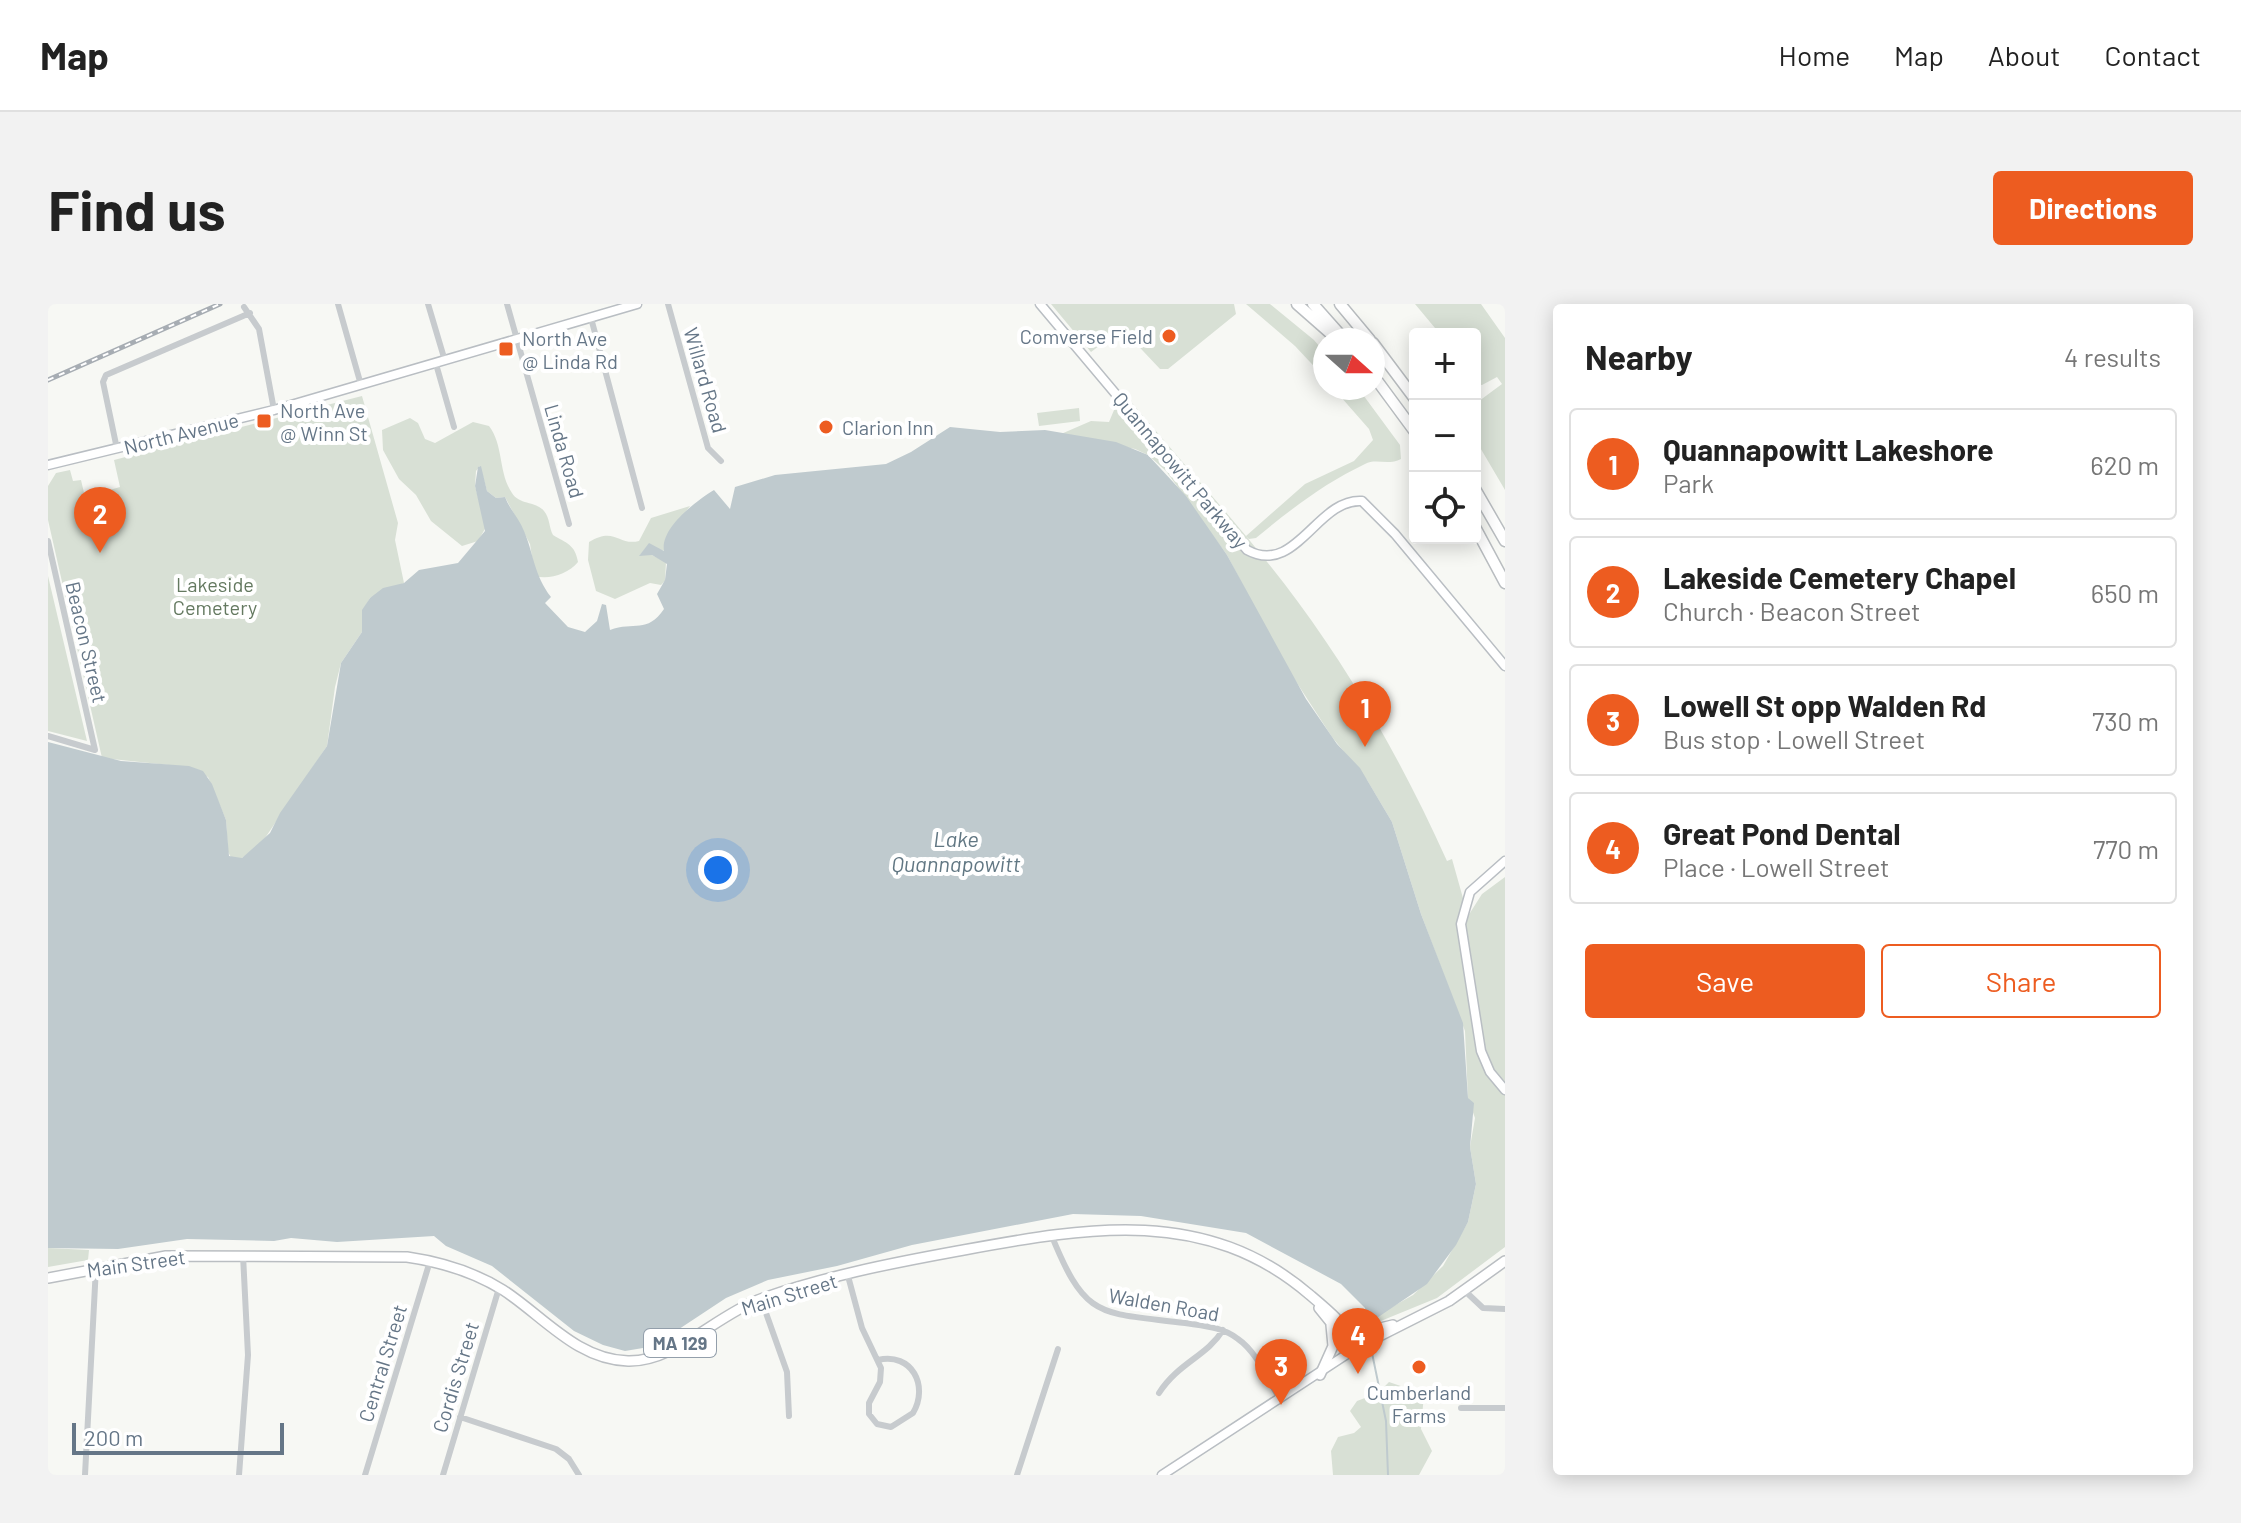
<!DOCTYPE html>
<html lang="en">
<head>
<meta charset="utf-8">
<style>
	:root { --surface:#fff; --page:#f2f2f2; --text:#222; --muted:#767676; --line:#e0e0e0; --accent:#ed5c20 }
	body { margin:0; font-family:Barlow,sans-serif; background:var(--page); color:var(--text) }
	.controls { position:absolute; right:24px; top:24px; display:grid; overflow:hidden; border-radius:8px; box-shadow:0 4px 20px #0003 }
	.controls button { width:72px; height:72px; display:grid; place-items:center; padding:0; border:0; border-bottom:2px solid var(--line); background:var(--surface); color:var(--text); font:40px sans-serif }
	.compass { position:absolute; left:1265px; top:24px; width:72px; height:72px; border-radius:50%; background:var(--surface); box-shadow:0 4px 20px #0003; rotate:111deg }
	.scale { position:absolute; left:24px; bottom:20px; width:212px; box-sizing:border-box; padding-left:8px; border:4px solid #657687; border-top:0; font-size:22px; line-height:28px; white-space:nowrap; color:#657687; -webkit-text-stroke:6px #fff; paint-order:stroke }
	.you { position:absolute; left:670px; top:566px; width:28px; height:28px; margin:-20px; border:6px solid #fff; border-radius:50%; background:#1a73e8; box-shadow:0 0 0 12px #1a73e833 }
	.badge { display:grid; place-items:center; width:52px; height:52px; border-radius:50%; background:var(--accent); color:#fff; font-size:26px; font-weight:700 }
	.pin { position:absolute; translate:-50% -66px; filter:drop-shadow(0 2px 4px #0008) }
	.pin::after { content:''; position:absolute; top:42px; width:28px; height:24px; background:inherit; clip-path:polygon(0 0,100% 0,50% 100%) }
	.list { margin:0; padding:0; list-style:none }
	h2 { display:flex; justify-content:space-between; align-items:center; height:104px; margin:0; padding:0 32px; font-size:34px }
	h2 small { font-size:26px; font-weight:400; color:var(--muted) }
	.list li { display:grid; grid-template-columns:52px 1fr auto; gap:24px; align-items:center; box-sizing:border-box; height:112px; margin:0 16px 16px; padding:0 16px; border:2px solid var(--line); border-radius:8px }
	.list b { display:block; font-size:30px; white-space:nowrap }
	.list p { margin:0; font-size:26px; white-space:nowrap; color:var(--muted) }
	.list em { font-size:26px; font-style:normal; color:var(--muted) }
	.actions { display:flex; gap:16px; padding:24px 32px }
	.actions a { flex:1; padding:18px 0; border:2px solid var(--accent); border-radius:8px; text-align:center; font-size:28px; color:var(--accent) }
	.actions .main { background:var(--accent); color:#fff }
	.icon { flex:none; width:44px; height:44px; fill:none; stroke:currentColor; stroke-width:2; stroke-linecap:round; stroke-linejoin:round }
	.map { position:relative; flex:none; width:1457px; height:1171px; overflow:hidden; border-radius:8px }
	header { display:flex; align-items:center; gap:48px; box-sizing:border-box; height:112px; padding:0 40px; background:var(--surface); border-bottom:2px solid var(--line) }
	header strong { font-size:38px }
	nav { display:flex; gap:44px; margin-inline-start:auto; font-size:28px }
	.intro { display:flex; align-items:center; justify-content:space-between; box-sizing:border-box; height:192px; padding:0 48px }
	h1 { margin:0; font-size:56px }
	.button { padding:20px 36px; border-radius:8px; background:var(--accent); color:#fff; font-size:28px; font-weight:700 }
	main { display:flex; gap:48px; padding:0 48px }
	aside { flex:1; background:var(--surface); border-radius:8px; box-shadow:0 4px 20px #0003 }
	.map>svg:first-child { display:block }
	.green { fill:#d8e0d5 }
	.water { fill:#bfcace }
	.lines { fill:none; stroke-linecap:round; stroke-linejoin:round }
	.stream { stroke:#bfcace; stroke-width:2 }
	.secondary-casing { stroke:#b9bec3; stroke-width:11 }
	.primary-casing { stroke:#babec2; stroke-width:12 }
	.highway-casing { stroke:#b9bdc0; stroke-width:13 }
	.street { stroke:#c7cbce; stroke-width:6 }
	.secondary { stroke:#fff; stroke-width:8 }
	.primary { stroke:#fff; stroke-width:9 }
	.highway { stroke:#fff; stroke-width:10 }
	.rail-casing { stroke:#a7adb3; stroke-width:5 }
	.rail { stroke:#fff; stroke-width:2; stroke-dasharray:6; stroke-linecap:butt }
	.poi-dot { fill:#ed5c20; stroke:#fff; stroke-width:3 }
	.labels { text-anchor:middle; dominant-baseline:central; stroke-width:8; stroke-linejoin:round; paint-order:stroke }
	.shield { fill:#fff; stroke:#939fab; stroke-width:2 }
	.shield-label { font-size:18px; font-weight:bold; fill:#657687 }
	.poi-label { font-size:20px; fill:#657687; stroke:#fff; text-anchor:start }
	.street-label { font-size:20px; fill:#657687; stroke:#fff }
	.park-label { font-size:20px; fill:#647960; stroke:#fff }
	.water-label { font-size:22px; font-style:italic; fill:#617783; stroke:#fff }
</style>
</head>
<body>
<header>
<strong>Map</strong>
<nav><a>Home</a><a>Map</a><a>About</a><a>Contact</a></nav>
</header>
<div class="intro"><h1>Find us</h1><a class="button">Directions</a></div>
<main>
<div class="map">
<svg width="1457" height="1171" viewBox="0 0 1457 1171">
	<rect width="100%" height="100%" fill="#f7f8f4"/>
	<path class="green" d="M1003,0H1186L1188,10L1120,65H1112L1079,30L1063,33L1043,48Z
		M1198,0H1222L1266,36L1277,49V74L1247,42Z
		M1367,0H1433L1457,34V186L1427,135V100L1454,80L1449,73L1434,81L1427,80V30H1392Z
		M1285,84H1310L1352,141L1353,155C1340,162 1328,154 1317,160C1277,179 1243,205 1208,234L1201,235L1198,232L1257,180L1306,157L1325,136L1321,125Z
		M1074,87C1132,157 1196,225 1250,298C1309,378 1358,466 1399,557L1404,555L1420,612L1434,590L1457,573V943L1389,994L1323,1021L1328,1012L1365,991L1395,962L1420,918L1428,880L1422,843L1427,814L1420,794L1417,727L1373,610L1344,518L1319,476L1284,433L1236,359L1179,251L1118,167L1100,151L1087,145L1013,130L1043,117L1061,118Z
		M314,92L350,219L347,236L356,279L322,294L315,306L314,328L293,359L287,383L279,442L213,540L194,554L184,555L180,548L178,516L160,473L130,462L54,454L0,216V182L8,169L22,166L25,177L33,176L37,193L72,183L66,156Z
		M1031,104L1032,117L991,122L989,109Z
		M362,114L370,119L377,135L387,139L425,118L441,122C456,142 450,168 464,189C471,201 488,197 496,207C502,214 501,224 505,231C518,239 527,240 530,258C520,270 501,276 487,272L482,240L457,193L448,194L439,187L432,162L428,167L427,182L438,223L430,237L414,242L383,217L368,191L351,175L335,146L334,126Z
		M642,202L627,222L617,247L600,242L592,251H604L618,258L617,277L613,281L602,279L567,295L548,287L540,256L541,238C567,222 570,242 591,237L603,214Z
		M0,272L39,437L0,427Z
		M0,944L41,946L40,956L0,963Z
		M1341,1078L1376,1090L1373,1125L1384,1147L1371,1171H1285L1283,1147L1290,1133L1306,1129L1313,1123L1302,1107L1309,1097L1330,1089Z"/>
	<path class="water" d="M902,123L952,128L997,126L1068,138L1100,151L1138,192L1179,251L1258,395L1289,440L1312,464L1344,518L1373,610L1415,719L1420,794L1426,799L1422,843L1428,880L1420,918L1408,941L1379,980L1320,1020L1317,1004L1293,980L1198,929L1093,912L1025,910L864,941L789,962L720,976L678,994L622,1031L595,1044L577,1047L555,1041L526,1027L444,962L398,942L386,932L289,938L243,934L226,937L139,935L70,945L0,944V438L73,457L141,462L155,467L164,480L178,516L181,552L194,554L222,529L232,509L279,442L293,359L314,328V306L322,294L335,284L356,279L371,266L410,259L437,227L427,182L430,163L433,162L439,187L448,194L457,193C462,206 471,214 476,227C486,251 486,271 503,293L497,299L520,323L537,328L549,317L554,300L558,301L562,326C586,317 599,330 616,305L609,290L617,276L619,260L604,251L591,252L601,239L616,247C612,224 648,197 666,186L682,205L687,183L727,171L838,160L863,148Z"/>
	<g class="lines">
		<path class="stream" d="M1324,1049L1338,1117L1340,1171"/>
		<g class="secondary-casing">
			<path id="secondary" d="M992,0L1199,246C1248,273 1269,194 1314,197L1347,230L1457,362
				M0,161L226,106L589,0
				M1457,557L1422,588L1413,620L1433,747L1442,768L1457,786
				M1114,1171L1310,1043"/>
		</g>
		<g class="primary-casing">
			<path id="primary" d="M0,974L118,952L359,953C393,958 426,968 455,986C494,1011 529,1056 580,1057C626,1058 668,1012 710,996C773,973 844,959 910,947C1036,924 1156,900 1262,991C1281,1007 1298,1021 1310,1043
				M1271,1004L1296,1035L1310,1043
				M1297,1021L1320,1027L1345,1021
				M1310,1043L1401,997L1457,957
				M1272,1071L1285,1042L1283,1021"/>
		</g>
		<g class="highway-casing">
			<path id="highway" d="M1249,0L1290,36
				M1265,0L1297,36
				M1292,0L1322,36
				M1325,39L1367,95
				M1325,71L1367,128
				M1427,185L1457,237
				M1427,223L1457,279"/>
		</g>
		<path class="street" d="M290,0L313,81
			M380,0L397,57
			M459,0L521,220
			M620,0L660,144L673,157
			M196,3L211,25L226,106
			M543,14L594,204
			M388,60L406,123
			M69,145L55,78L58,71L202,9
			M0,237L47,446L0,432
			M1003,930C1038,1017 1051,1008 1137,1019C1156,1022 1175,1023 1190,1035C1209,1048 1220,1076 1232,1095
			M800,972L814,1024L833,1064L832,1078L821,1099V1110L829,1120L843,1123L865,1109C881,1082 864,1048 830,1056
			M1417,987L1435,1004L1457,1005
			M713,995L739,1068L741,1112
			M1111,1089C1130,1059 1159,1052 1175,1026
			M1413,1104H1457
			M412,1113L508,1145L521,1155L531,1171
			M37,1171L48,963
			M191,1171L200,1051L195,951
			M317,1171L382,957
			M395,1171L451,984
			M969,1171L1010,1045"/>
		<use href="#secondary" class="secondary"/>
		<use href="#primary" class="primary"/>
		<use href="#highway" class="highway"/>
		<g class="rail-casing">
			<path id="rail" d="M0,76L172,0"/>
		</g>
		<use href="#rail" class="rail"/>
	</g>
	<g class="poi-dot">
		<circle cx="1121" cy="32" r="8"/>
		<rect x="450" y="37" width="16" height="16" rx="4"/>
		<rect x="208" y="109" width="16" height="16" rx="4"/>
		<circle cx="778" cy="123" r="8"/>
		<circle cx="1371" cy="1063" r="8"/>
	</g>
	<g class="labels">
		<rect class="shield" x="596" y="1025" width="72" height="28" rx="6"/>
		<g class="shield-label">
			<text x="632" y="1039">MA 129</text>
		</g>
		<g class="poi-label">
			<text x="1105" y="32" text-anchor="end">Comverse Field</text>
			<text x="474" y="34">North Ave<tspan x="474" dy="23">@ Linda Rd</tspan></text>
			<text x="232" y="106">North Ave<tspan x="232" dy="23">@ Winn St</tspan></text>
			<text x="794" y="123">Clarion Inn</text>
			<text x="1371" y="1088" text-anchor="middle">Cumberland<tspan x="1371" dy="23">Farms</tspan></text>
		</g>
		<g class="street-label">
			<text transform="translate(658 76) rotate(74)">Willard Road</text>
			<text transform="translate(133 129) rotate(-14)">North Avenue</text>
			<text transform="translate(517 147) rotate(74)">Linda Road</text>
			<text transform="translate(1133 166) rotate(50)">Quannapowitt Parkway</text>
			<text transform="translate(39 338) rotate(77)">Beacon Street</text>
			<text transform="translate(88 959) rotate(-8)">Main Street</text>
			<text transform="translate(741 990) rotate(-17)">Main Street</text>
			<text transform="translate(1116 1000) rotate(10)">Walden Road</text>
			<text transform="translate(334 1059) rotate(-73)">Central Street</text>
			<text transform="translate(407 1073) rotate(-73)">Cordis Street</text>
		</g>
		<g class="park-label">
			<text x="167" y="280">Lakeside<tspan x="167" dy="23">Cemetery</tspan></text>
		</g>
		<g class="water-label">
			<text x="908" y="534">Lake<tspan x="908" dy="25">Quannapowitt</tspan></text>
		</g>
	</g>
</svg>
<div class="controls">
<button>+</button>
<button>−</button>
<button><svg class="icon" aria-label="locate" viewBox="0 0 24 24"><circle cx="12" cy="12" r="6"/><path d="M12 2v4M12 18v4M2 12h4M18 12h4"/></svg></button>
</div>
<svg class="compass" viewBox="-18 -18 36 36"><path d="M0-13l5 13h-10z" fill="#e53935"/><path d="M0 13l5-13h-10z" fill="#767676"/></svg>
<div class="scale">200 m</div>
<div class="you"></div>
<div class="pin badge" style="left:1317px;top:443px">1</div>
<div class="pin badge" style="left:52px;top:249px">2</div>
<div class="pin badge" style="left:1233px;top:1101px">3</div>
<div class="pin badge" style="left:1310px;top:1070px">4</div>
</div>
<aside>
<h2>Nearby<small>4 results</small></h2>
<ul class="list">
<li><span class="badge">1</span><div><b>Quannapowitt Lakeshore</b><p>Park</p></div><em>620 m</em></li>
<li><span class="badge">2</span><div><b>Lakeside Cemetery Chapel</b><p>Church · Beacon Street</p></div><em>650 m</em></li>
<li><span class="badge">3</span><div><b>Lowell St opp Walden Rd</b><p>Bus stop · Lowell Street</p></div><em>730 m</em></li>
<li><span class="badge">4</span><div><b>Great Pond Dental</b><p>Place · Lowell Street</p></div><em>770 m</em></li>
</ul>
<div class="actions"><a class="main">Save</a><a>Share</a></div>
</aside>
</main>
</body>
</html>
